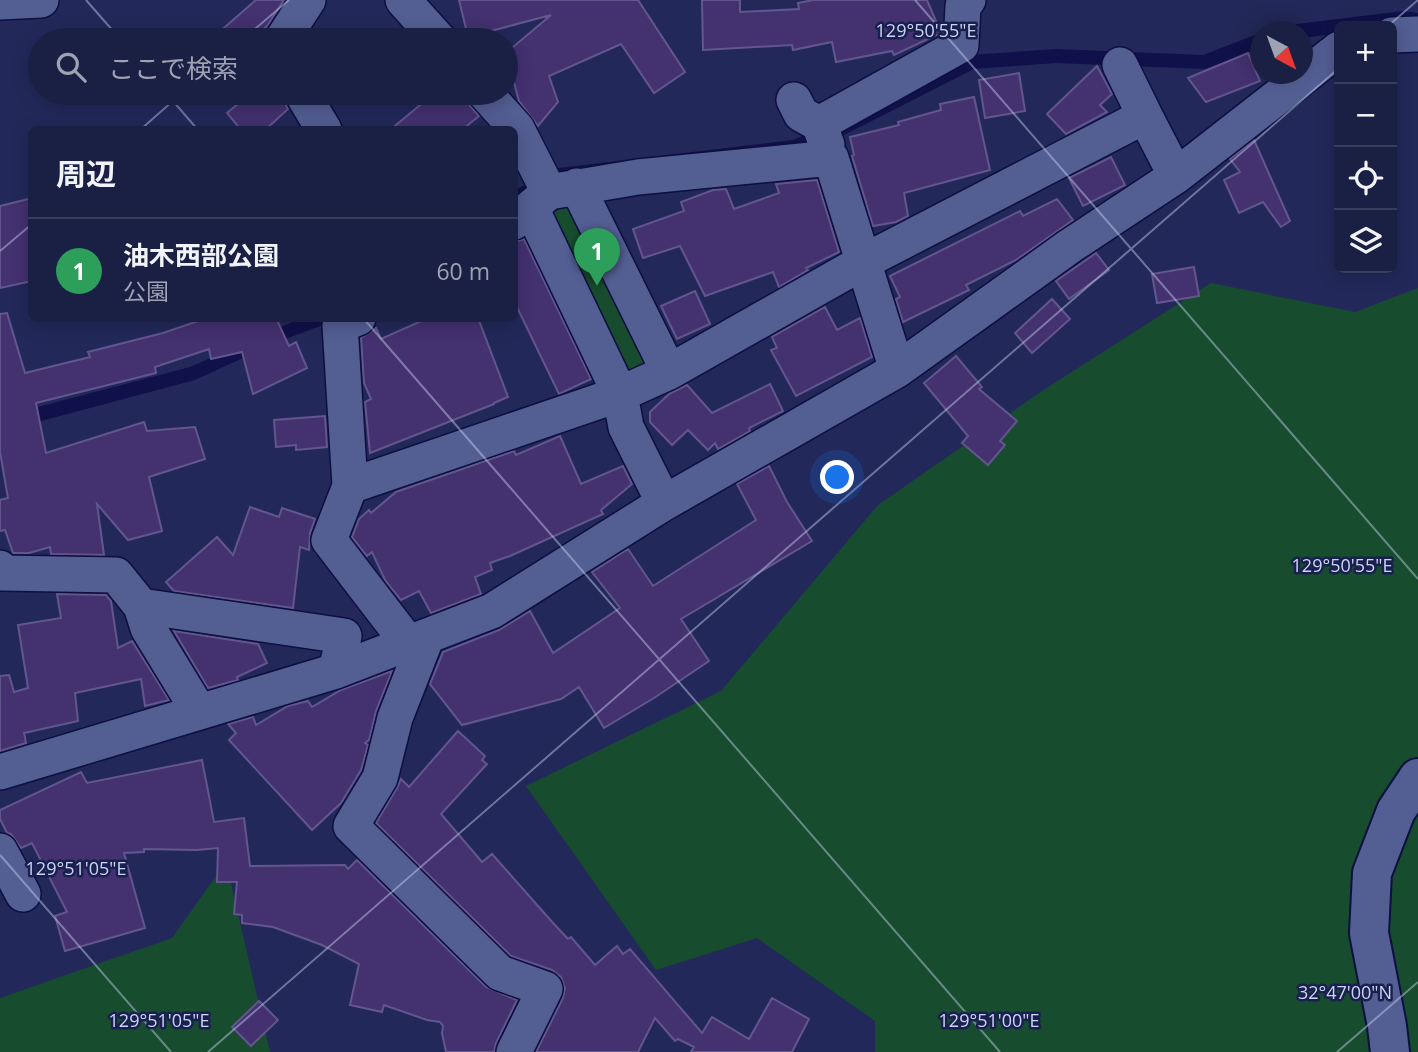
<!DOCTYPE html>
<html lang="ja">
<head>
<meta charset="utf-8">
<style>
	:root { --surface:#1a1f44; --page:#272c4f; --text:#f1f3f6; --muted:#9fa2b2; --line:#383d5d; --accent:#d93025 }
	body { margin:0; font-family:"Open Sans","Noto Sans JP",sans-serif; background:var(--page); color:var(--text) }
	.controls { position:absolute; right:21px; top:21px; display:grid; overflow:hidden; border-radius:10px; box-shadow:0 4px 18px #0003 }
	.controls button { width:63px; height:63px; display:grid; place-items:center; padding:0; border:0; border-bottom:2px solid var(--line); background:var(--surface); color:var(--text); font:35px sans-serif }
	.compass { position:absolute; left:1250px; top:21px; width:63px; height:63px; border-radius:50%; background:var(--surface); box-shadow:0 4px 18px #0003; rotate:139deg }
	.you { position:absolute; left:838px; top:478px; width:24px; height:24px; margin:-18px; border:5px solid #fff; border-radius:50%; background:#1a73e8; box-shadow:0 0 0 10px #1a73e833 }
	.badge { display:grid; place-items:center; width:46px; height:46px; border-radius:50%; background:var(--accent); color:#fff; font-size:23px; font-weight:700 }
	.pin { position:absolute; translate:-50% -58px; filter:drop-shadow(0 2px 4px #0008) }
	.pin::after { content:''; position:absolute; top:37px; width:24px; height:21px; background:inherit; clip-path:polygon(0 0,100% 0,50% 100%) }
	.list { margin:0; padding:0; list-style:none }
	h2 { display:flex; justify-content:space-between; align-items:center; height:91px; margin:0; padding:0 28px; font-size:30px }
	h2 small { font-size:23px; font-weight:400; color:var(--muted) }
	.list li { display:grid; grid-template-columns:46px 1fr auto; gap:21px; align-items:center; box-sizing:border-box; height:105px; padding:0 28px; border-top:2px solid var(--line) }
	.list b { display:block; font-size:26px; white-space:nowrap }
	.list p { margin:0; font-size:23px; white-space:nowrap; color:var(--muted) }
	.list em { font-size:23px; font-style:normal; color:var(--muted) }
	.icon { flex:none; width:38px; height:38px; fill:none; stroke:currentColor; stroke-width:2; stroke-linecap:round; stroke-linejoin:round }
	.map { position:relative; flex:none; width:1418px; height:1052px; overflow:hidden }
	.search { position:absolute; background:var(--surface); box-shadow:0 4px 18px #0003; left:28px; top:28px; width:490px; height:77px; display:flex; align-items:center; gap:18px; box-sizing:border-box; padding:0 24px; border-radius:38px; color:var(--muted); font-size:26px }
	.panel { position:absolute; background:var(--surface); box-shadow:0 4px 18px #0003; left:28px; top:126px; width:490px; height:196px; border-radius:10px }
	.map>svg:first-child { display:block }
	.green { fill:#174d2e }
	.water { fill:#10104a }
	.building { fill:#433170; stroke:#63568d; stroke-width:2 }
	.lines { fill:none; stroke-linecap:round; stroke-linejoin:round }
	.street-casing { stroke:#0d0f3e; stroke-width:38 }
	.secondary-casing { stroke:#0d0f3e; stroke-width:42 }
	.street { stroke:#535e93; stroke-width:35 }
	.secondary { stroke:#535e93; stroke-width:38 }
	.ticks { fill:none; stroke:#ccd4f3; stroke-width:2; stroke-opacity:0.45 }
	.ticks-label { font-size:18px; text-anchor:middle; fill:#ccd4f3; stroke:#191f4e; stroke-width:5; stroke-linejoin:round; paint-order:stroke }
</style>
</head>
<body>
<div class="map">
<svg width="1418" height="1052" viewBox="0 0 1418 1052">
	<rect width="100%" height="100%" fill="#22295a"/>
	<path class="green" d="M572,201L651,363L621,376L546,210Z
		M1211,283L1355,312L1418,288V1052H875V1021L757,938L656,970L526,786L721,691L878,505L1042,391Z
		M226,862L270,1052H0V998L172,938Z"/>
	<path class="water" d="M1403,11L1418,13V28L1339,26V33L1303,38L1302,32H1265L1280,26Z
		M1260,33V48L1205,69L1056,63L974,69L846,134L796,154L515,209V190L558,168L793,140L840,120L970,55L1056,49L1203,55Z
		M299,319H339L280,341L195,380L0,432V417L190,367Z"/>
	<path class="building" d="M256,0H284L267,26L251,40H210Z
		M459,0H638L685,72L654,93L621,44L549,76L558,102L538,126L519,101L506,53L551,15L468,37Z
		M702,0H740V12L799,9L798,3L813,0H927L941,33L894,55L892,51L836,62L832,42L793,50L792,45L703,50Z
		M1248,53L1260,81L1206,102L1188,78Z
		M1097,66L1112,94L1100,105L1107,112L1066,134L1047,114Z
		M1019,73L1025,111L985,118L979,80Z
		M251,93H280L288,109L265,130H241L227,113Z
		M410,93H465L470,106L479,116L462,130H390L420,105Z
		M974,97L990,170L904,193L908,216L896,222L873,226L852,156L854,155L850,137L899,125L898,122L941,110L940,104Z
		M1254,140L1290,221L1281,227L1263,202L1239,213L1224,180L1240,172L1230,159Z
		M1111,157L1125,185L1083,206L1069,178Z
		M817,180L839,252L806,268L808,270L779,287L773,272L705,296L680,246L643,258L633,229L684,211L681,202L713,190L726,189L734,209L779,193L776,184Z
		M32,198V281L0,288V206Z
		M1057,199L1073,220L1016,260L966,285L969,290L903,322L896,299L900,297L890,276L1020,211L1023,216Z
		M524,239L591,379L559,394L514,301V242Z
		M1096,253L1109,270L1069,299L1056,281Z
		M1194,267L1199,296L1157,303L1152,274Z
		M695,291L710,324L677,339L661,306Z
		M1052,299L1070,319L1032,353L1015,333Z
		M825,307L837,330L860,318L872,357L796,396L771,350L777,348L772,337Z
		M7,313L25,373L90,357L88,352L163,333L207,318H276L289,346L296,342L307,368L253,394L242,352L211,359L209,349L155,367L156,373L36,403L46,453L144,422L147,431L195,427L205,459L149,477L162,531L128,540L97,504L104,555L51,554L50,547L29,553H13L5,530L0,531V500L8,498L0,452V314Z
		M428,318H478L508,397L494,403V404L370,453L365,402L371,399L364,383L361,338L376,328L381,339Z
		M956,356L982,387L979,389L1017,421L1000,441L1005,445L988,465L962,443L968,436L924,383Z
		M770,384L783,411L749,428L750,431L718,449L715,443L708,450L688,430L672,445L650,422V412L669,394L687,385L712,413Z
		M325,416L327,447L296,450V445L276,447L274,420Z
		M560,436L581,484L623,466L632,484L601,510L603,514L510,556L490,563L492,570L475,577L481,594L431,613L419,591L401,600L385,580L372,552L367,556L352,537L359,519L369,510L371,513L396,492L514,451L516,455Z
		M769,466L787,502L812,541L681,619L709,661L654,698L604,728L579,687L561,699L462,725L430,684L443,652L499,630L530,611L553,653L620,608L592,572L628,549L653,586L756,520L737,484Z
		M250,507L279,517L282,508L315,519L310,533L309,550L300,547L293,608L174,591L166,582L217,537L233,555Z
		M57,594L106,595L111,601L118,648L132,641L169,700L145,706L141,679L75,693L78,721L24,733L26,743L0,751V676L9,675L14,692L28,688L18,625L61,618Z
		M174,631L258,644L267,663L237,677L238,680L208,688Z
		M392,671L376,711L369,740L365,743L368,745L361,770L341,803L312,830L229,740L236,733L228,724L253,717L256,725L288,706L308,701L312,707L341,690Z
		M458,731L485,756L482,760L487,764L441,814L482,862L492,854L553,923L568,939L571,937L595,965L617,946L623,954L630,949L702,1033L712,1017L749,1039L772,998L809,1019L792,1052H691L694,1047L678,1039L675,1041L655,1018L638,1052H536L563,998L565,988L561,977L552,970L511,956L376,823L397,788L401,779L409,787Z
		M202,760L214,822L244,818L250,866L345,865L348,869L357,860L486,987L517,1000L496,1043L494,1052H446L442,1033L443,1026L440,1022L427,1020L384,1005L382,1012L350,1005L359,964L322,945L273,927L242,923V915L234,914L237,882H217L218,848L197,850L144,849V852L124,853L145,928L65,951L55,916L67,912L32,843L21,848L11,834L7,833L0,819V810L81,772L87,783Z
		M259,1001L278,1020L251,1046L232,1027Z"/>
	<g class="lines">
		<g class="street-casing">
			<path id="street" d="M403,0L439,40
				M0,2L41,0
				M1392,35L1418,34
				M282,40L308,0
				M1120,65L1145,116
				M302,93L324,130
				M485,93L517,129L549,192
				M794,100L801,114L819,124L827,145
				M819,124L961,45L963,6L968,0
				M577,186L669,372
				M531,208L620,394L626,427L664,503
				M514,222L549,192L638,177L831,158L897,370
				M358,318L340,325L350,486L329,540L408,643
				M350,486L620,394L669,372L865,261L1145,116L1176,176
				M0,568L2,573L116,575L141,606L344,636L336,671
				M141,606L148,628L192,700L196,713
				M427,636L395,718L380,778L351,826L500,973L545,989L514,1052
				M0,772L336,671L492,611L664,503L897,370L1070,246L1176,176L1339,49
				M0,851L23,894"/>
		</g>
		<g class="secondary-casing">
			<path id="secondary" d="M1390,1052L1387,1026L1369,933L1372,873L1396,811L1418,778"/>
		</g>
		<use href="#street" class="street"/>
		<use href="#secondary" class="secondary"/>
	</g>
	<path class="ticks" d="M86,0L121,40M915,0L1418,579M1388,26L1418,0M242,40L289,0M166,93L198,130M140,130L182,93M0,251L32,224M363,318L1000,1052M0,855L171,1052M208,1052L1339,68M1337,1052L1418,982"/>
	<g class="ticks-label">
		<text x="926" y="37">129°50'55"E</text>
		<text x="1342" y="572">129°50'55"E</text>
		<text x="76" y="875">129°51'05"E</text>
		<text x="1345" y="999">32°47'00"N</text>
		<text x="159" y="1027">129°51'05"E</text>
		<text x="989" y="1027">129°51'00"E</text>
	</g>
</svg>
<div class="controls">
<button>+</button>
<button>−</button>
<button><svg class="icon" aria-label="locate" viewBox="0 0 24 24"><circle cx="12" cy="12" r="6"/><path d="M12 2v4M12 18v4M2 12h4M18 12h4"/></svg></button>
<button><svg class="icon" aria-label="layers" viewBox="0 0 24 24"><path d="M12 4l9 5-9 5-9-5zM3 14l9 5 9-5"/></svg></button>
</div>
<svg class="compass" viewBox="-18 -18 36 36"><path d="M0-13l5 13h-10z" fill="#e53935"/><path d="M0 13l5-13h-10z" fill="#9fa2b2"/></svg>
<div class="you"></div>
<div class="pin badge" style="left:597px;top:286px;background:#2e9e5b">1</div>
<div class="search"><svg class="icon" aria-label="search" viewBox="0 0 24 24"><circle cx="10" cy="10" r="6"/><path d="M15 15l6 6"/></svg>ここで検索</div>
<section class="panel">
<h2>周辺<small></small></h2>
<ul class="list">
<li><span class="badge" style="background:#2e9e5b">1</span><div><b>油木西部公園</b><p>公園</p></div><em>60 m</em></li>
</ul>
</section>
</div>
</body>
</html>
